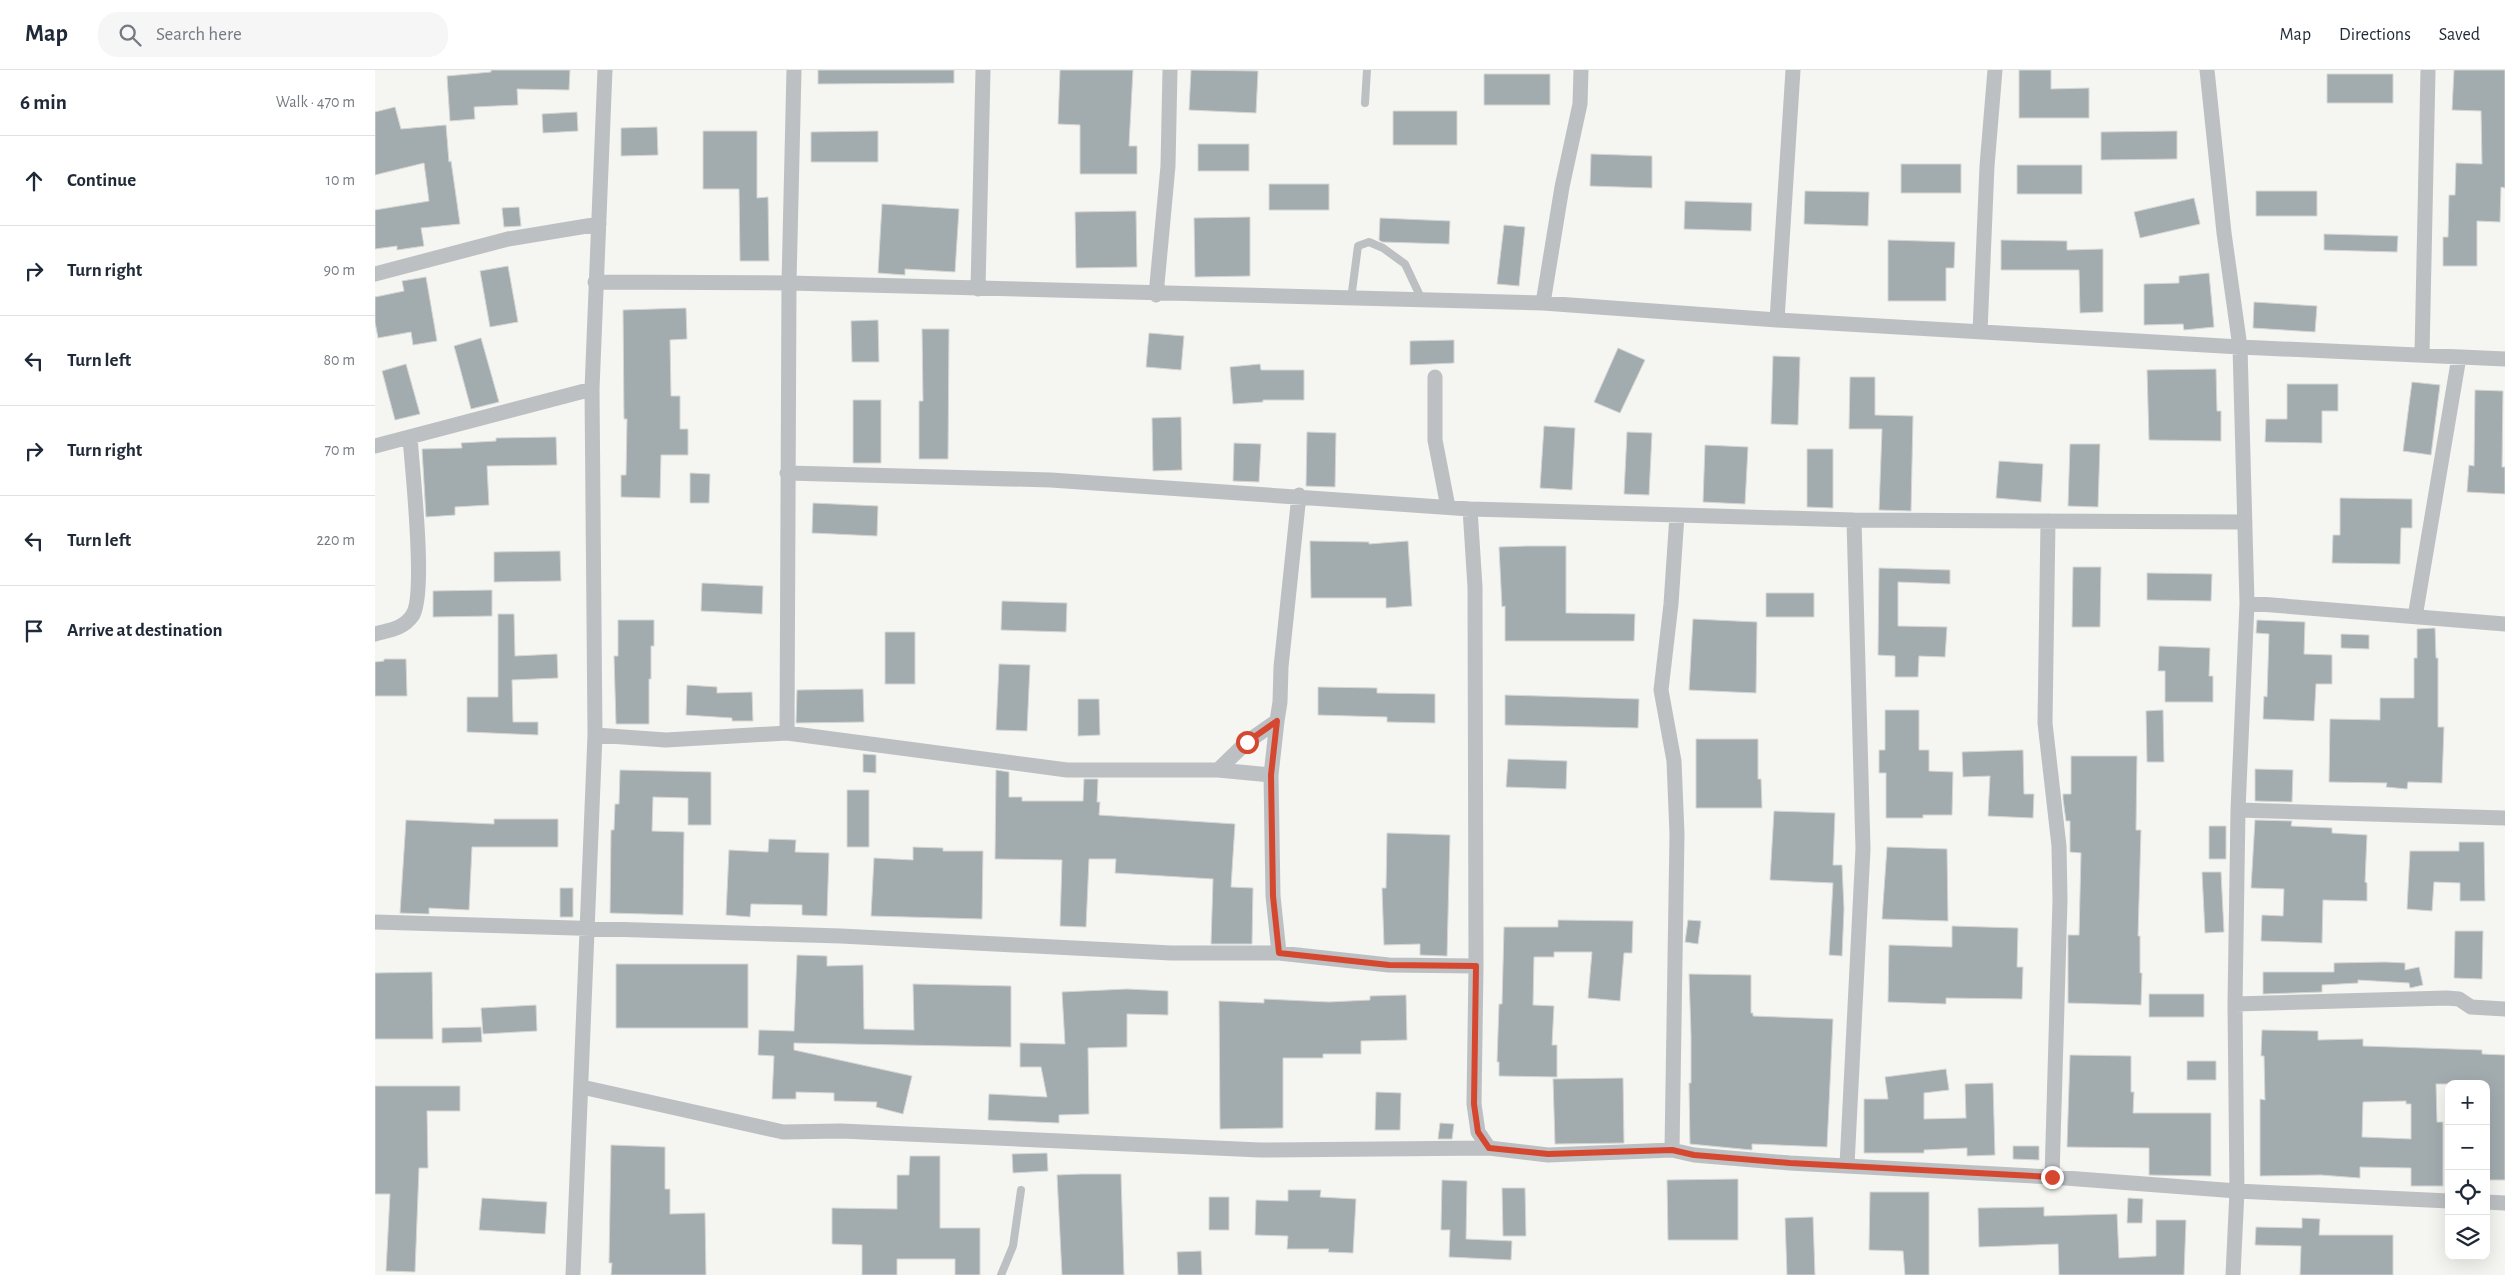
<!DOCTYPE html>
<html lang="en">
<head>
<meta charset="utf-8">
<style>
	:root { --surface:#fff; --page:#f6f6f7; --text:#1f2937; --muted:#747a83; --line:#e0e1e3 }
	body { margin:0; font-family:"Alegreya Sans",sans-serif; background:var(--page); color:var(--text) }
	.controls { position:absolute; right:15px; bottom:15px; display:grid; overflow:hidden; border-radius:10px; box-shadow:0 5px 20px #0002 }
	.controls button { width:45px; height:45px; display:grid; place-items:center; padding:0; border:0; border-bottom:1px solid var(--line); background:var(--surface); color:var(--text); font:25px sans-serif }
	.stop { position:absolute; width:15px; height:15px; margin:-11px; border:4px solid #d64730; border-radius:50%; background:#fff }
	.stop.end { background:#d64730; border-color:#fff; box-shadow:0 1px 5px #0008 }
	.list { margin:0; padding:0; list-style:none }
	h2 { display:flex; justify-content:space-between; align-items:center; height:65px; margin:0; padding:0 20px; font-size:21px }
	h2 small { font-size:16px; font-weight:400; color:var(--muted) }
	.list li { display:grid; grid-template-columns:32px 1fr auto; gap:15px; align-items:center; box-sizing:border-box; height:90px; padding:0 20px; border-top:1px solid var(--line) }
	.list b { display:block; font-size:19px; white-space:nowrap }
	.list em { font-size:16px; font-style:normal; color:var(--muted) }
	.icon { flex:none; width:28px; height:28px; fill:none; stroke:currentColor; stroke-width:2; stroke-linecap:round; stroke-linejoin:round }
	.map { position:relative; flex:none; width:2130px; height:1205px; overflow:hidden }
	header { display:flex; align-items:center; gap:30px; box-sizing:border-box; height:70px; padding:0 25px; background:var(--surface); border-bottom:1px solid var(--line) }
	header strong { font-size:24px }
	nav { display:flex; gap:28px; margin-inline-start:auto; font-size:18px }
	.search { width:350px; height:45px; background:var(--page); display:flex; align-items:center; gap:12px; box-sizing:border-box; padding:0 18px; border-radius:20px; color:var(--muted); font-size:19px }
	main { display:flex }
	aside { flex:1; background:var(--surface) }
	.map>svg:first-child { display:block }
	.building { fill:#a2acaf; stroke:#d6d6d4; fill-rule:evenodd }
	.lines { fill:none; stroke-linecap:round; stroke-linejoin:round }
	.lane { stroke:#bcc0c3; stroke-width:8 }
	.street { stroke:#bcc0c3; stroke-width:15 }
	.route { stroke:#d64730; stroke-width:6 }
</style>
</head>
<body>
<header>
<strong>Map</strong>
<div class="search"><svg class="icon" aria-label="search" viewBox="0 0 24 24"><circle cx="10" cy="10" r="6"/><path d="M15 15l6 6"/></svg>Search here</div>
<nav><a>Map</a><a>Directions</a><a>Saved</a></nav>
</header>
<main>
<aside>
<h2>6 min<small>Walk · 470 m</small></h2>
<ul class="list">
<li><svg class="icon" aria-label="ahead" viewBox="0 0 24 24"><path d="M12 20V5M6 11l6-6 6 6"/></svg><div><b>Continue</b></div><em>10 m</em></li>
<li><svg class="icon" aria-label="right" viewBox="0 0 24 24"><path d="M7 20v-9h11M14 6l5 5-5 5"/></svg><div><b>Turn right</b></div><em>90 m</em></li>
<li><svg class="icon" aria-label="left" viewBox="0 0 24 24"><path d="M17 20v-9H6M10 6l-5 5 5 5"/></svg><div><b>Turn left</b></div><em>80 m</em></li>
<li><svg class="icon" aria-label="right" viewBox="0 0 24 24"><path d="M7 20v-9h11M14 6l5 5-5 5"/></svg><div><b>Turn right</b></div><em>70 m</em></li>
<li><svg class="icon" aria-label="left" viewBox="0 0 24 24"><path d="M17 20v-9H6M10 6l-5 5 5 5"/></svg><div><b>Turn left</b></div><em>220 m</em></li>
<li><svg class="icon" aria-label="arrive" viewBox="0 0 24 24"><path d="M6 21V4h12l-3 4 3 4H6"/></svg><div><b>Arrive at destination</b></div></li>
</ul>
</aside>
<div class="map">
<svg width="2130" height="1205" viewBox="0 0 2130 1205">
	<rect width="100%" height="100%" fill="#f5f5f1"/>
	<path class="building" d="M116,0H195L194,20L142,19L143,35L99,37L100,49L75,51L72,6L116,2Z
		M443,0H579V13L443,14Z
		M685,0H758L754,76H762V104H705V55L683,54Z
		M816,0L883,1L881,43L814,40Z
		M1644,0H1676V19L1714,18V48H1644Z
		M2079,0H2130V118L2126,117L2125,152L2102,151V196H2068V167H2073L2074,125H2080L2081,93L2107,94L2106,41L2077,40Z
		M1109,4H1175V35H1109Z
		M1952,4H2018V33H1952Z
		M20,37L26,59L71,55L74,92L76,91L85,154L46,158L49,176L22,180V176L0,179V140L54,131L49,93L0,105V42Z
		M1018,41H1082V75H1018Z
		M202,42L203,61L168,63L167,44Z
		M282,57L283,85L246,86V58Z
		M328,61H382V128L393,127L394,191H365L364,119H328Z
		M503,61V92H436V62Z
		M1802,61V89L1726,90V62Z
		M823,74H874V101H823Z
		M1216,84L1277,86V118L1215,116Z
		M1526,94H1586V123H1526Z
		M1642,95H1707V124H1642Z
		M894,114H954V140H894Z
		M1430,121L1494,122L1493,156L1429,154Z
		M1881,121H1942V146H1881Z
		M1819,128L1825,154L1765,168L1759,142Z
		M1310,131L1377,133L1376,161L1309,159Z
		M507,134L584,139L580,202L530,199V205L503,203Z
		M144,137L146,156L129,157L127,138Z
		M761,141L762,197L701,198L700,142Z
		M875,147V206L820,207L819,148Z
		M1005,148L1075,151L1074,174L1007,172L1004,170Z
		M1129,155L1150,157L1144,216L1122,214Z
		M1949,164L2023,166L2022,182L1949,180Z
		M1513,170L1580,172L1579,198H1571V231H1513Z
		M1626,170L1692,171V180L1728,179V242L1705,243L1704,200H1626Z
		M133,196L143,252L115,257L105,201Z
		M1834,203L1839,257L1809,260L1808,254L1769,255V214L1804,213V206Z
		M51,207L62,271L38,275L36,262L3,268L0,252V227L29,221L27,211Z
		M1879,232L1942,236L1940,262L1878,258Z
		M311,238L312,269L295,270L296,326H305V359H313V385H286L285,428L246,427V405H251L252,349H249L248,240Z
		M503,250L504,292H477L476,251Z
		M547,259H574L573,389H544V331H548Z
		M774,263L809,266L806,300L771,297Z
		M106,268L124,332L96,339L79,276Z
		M1079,270V293L1035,295V271Z
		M1243,278L1270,290L1245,343L1219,332Z
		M1398,286L1425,287L1423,355L1396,354Z
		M31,294L45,344L20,350L7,301Z
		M885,294L886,300H929V330H888V332L858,334L855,297Z
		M1841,299L1842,341H1846V371L1774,370L1772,300Z
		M1475,307H1500V345L1538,346L1536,441L1504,440L1507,359H1474Z
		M2037,312L2065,315L2056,385L2028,381Z
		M1912,314H1963V341H1947V373L1890,372L1891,349H1912Z
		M2100,320L2128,321L2127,397H2130V424L2092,422L2094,395L2099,396Z
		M478,330H506V393H478Z
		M806,347L807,400L778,401L777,348Z
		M1169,356L1200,358L1197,420L1165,418Z
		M932,362L961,363L960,417L931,416Z
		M1252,362L1277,363L1274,425L1249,424Z
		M181,367L182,395L112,396L114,435L80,437V445L51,447L47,379L87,378L86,373L121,371V368Z
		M859,373L886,374L884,412L858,411Z
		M1695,374H1725L1723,437L1693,436Z
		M1330,375L1373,377L1370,434L1328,432Z
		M1432,379H1458V438L1432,437Z
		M1624,391L1668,394L1666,432L1621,428Z
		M315,403L335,404L334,433H315Z
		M1965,428L2037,429V458H2026L2025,494L1957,493L1958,465H1965Z
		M438,433L503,436L502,466L437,463Z
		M935,471L994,472V474L1033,471L1037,536L1011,538V528H936Z
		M1151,476H1191V543L1260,544L1259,571H1130V536L1127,537L1124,477Z
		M185,481L186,511L119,512V482Z
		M1698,497H1726L1725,557H1697Z
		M1504,498L1575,500V514L1523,512V556L1572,557L1570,587L1544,586L1543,607H1520V586L1503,585Z
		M1772,503L1837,504L1836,531L1772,530Z
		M327,513L388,516L387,544L326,541Z
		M117,520V546L58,547V521Z
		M1391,523H1439V547H1391Z
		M627,531L692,533L691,562L626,560Z
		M123,544H139L140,586L182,584L183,608L137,610L138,652H163V665L92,662V627H123Z
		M1318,549L1382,552L1381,623L1314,620Z
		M243,550H279V576H276V609H274V654H241L239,586H243Z
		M1882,550L1930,552L1929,584L1957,585V614H1941L1939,651L1888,649L1889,626L1892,627L1894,564L1881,563Z
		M2060,558L2061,588H2063V657H2069L2067,713L2033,712L2032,719L2011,717L2012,713L1954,712L1955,649L2005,650V628H2039V588H2042V559Z
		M510,562H540V614H510Z
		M1966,564L1994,565V579L1966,578Z
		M1784,576L1835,578L1834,606H1838V632H1790V601H1783Z
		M9,589H31L32,626H0V592L9,591Z
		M624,594L655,595L652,661L621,660Z
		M312,615L342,617V623L377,622L378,651H357V648L311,645Z
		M943,617L1002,618V623L1060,624V653L1012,652V647L943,645Z
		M488,619L489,652L421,653L422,620Z
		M1130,625L1264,629L1263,658L1130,655Z
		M703,629H724L725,665L703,666Z
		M1510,640H1544V680H1554V701L1578,702L1577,745H1548V748H1511V703H1504V680H1510Z
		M1788,640L1789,692H1772L1771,641Z
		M1321,669H1383V709H1386L1387,738H1321Z
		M1648,680L1649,724H1659L1658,748L1613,746L1615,706L1588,707L1587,682Z
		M488,684L501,685V703L488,702Z
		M1696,686H1762L1761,760H1766L1763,866H1765V903H1767L1766,935L1693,933V865H1704L1706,783L1695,782V751H1691L1688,729V724H1696Z
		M1133,689L1192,691L1191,719L1131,717Z
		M1880,699L1918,700L1917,732L1880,731Z
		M245,700L336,702V755H313V728L278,727L277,761L309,762L308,845L235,843L236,760H239L240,734H244Z
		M621,700L634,702V727H647V731H708L709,709H723L722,732H725L724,745L860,754L856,817L878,818L877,874H836L838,809L740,803L741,789H714L711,857L685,856L687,790L620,789Z
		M472,720H494V777H472Z
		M1399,741L1460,743L1458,795H1467L1469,839L1467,886L1454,885L1458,813L1395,810Z
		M119,749H183V777H97L94,840L54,838V844L25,843L31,750L119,754Z
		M1880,750L1917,751L1916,756L1957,758V763L1992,765L1990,812L1992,813V831L1948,830L1947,873L1886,871L1887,845L1908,846L1909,819L1876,818Z
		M1834,756H1851V789H1834Z
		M1012,763L1075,765L1072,886L1045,885V874L1009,875L1007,818H1011Z
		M394,769L421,770L420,782L454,783L452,846L427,845V835L376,834L375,847L351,845L354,780L393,782Z
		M2084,772H2109L2110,831H2085V813L2059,812L2057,841L2032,839L2035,781H2084Z
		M538,777L568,778V781H608L607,849L496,846L499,788L538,790Z
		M1512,777L1572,779L1573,851L1507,849Z
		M1827,802H1846L1849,862L1830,863Z
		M185,818H198V847H185Z
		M1183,850L1258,851L1257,883H1249L1245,931L1213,928L1217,882H1179V887H1159L1158,935L1179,936L1177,975H1182V1007L1124,1006V992H1122L1124,934H1127L1129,857H1183Z
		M1313,850L1326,851L1323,874L1310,872Z
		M1577,856L1643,858L1642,897H1648L1647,929L1571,928V934L1513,932L1514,875L1577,877Z
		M2080,861H2108L2107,909L2079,908Z
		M422,885L452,886V896L488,895L489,959L539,960L538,914L636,916V977L419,973V980L537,1006L528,1044L501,1037L502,1032L459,1031V1023L421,1022V1029H397L399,986L383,985L384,960L419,961Z
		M2010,892L2030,893V900L2044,897L2048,915L2035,918L2034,913L1983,910V913L1947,915V922L1888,924V902H1959V893Z
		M241,894H373V958H241Z
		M57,902L58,969H0V903Z
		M1314,904L1376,905V943H1378V946L1458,949L1452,1077L1377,1074V1080L1315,1074L1314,1013H1316V965Z
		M752,919L793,921V945L752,944V977L713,978L714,1044L684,1045V1053L613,1050L614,1024L672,1027L666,997H645V973L690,974L687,922Z
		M1774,924H1829V947H1774Z
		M1031,925L1032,970L986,971V984H948V988H908V1058L845,1059L844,931L889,933V929L954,932L995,930V926Z
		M161,935L162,961L108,964L106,938Z
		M106,957L107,972L67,973V958Z
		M1887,960L1943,961V970L1988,969V976L2107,980V984L2130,985V1110H2113V1014H2061L2062,1052H2068V1116H2036V1098L1985,1097V1108L1946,1105L1885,1106V1029L1890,1030L1889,986H1886ZM2031,1031V1034H2036V1069L1987,1067L1988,1032Z
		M1695,985L1756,986V1022H1759L1758,1043H1836V1106L1774,1105V1078L1692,1077Z
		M1812,991H1841V1010H1812Z
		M1571,999L1574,1020L1549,1023V1049L1591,1048L1590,1014L1618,1013L1620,1085L1592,1086V1078L1549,1080V1083H1489V1029H1513L1510,1007Z
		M1248,1008L1249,1073L1180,1074L1178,1009Z
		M0,1016H85V1041H52L53,1098H44L40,1202L11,1201L15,1124H0Z
		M1001,1022L1026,1023L1025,1060H1000Z
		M1065,1053L1079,1054L1077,1069H1063Z
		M236,1075L290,1077V1119H295V1144L330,1143L331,1205H236L237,1193H234Z
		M1638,1076H1664V1090L1638,1089Z
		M672,1083L673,1101L638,1103L637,1084Z
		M535,1086H565V1158H605V1205H580V1189H522V1205H487V1175L457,1174V1138L522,1139V1105H534Z
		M707,1104H746L749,1205H687L682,1105Z
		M1363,1109V1170H1293L1292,1110Z
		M1067,1110L1092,1111L1091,1169L1137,1171L1136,1190L1074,1187L1075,1160H1066Z
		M1127,1118H1150L1151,1166H1128Z
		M913,1120H946L945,1127L981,1129L978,1183L953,1182L954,1179H912L913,1166L880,1165L881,1130L913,1131Z
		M1495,1122H1554V1205H1530L1528,1181L1494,1180Z
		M834,1127H854V1160H834Z
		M107,1128L172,1132L170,1164L104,1160Z
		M1753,1128L1768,1129L1767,1153H1752Z
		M1669,1137V1146L1742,1144L1744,1188L1781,1186V1150H1811L1809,1205H1684L1683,1174L1604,1177L1603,1138Z
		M1438,1147L1440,1205H1412L1410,1148Z
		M1927,1148L1945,1149L1944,1165H2018V1205H1925L1926,1176L1880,1175L1881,1157L1927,1158Z
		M826,1181L827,1205H803L802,1182Z"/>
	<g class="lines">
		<path class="lane" d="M990,33L992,0
			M976,229L983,176L994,172L1008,178L1030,194L1047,230
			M626,1205L638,1176L646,1120"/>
		<path class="street" d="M1832,0L1849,163L1865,277L1872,533L1863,740L1860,934L1862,1121L1858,1205
			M0,204L133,169L224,154
			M220,212L414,213L1168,233L1402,250L1865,277L2130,289
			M603,219L608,0
			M781,225L793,96L795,0
			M1168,233L1187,117L1205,34L1206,0
			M1402,250L1418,0
			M1605,262L1612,96L1620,0
			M2047,285L2053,0
			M1060,307V370L1073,437
			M0,376L217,319
			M412,403L676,410L1095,439L1479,450L1870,452
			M1095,439L1100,517L1101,896L1099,1034L1103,1062L1114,1078
			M1673,451L1670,653L1684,776L1685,830L1677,1107
			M1872,533L2130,554
			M2040,547L2084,287
			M0,564C14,560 28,559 37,546C52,527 37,398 35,367
			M902,651L896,705L898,826L904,883
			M412,663L414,213L419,0
			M220,665L291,670L412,663L692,700H843L872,672L902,651L905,632L906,597L924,425
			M843,700L896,705
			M1863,740L2130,748
			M0,852L466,866L796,883H904L1014,895L1101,896
			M1860,934L2072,928L2084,929L2096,937L2130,939
			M207,1017L408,1062L466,1061L885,1080L1114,1078L1173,1085L1297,1080L1319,1085L1415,1093L1677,1107L1862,1121L2074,1131
			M1297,1080L1302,764L1299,691L1286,620L1296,534L1302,445
			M1472,1095L1488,779L1479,450
			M2111,1132L2130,1133
			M198,1205L220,665L217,319L230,0"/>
	</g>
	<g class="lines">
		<path class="route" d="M872,672L902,651L896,705L898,826L904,883L1014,895L1101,896L1099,1034L1103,1062L1114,1078L1173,1084L1297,1080L1319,1085L1415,1093L1677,1107"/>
	</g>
</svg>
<div class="controls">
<button>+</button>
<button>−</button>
<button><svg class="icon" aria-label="locate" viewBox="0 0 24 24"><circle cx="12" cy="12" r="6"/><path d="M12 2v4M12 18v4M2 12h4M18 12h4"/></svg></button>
<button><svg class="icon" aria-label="layers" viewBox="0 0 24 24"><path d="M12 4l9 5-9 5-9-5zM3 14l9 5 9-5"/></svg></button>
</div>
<div class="stop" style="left:872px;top:672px"></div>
<div class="stop end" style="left:1677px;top:1107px"></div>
</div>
</main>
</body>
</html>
